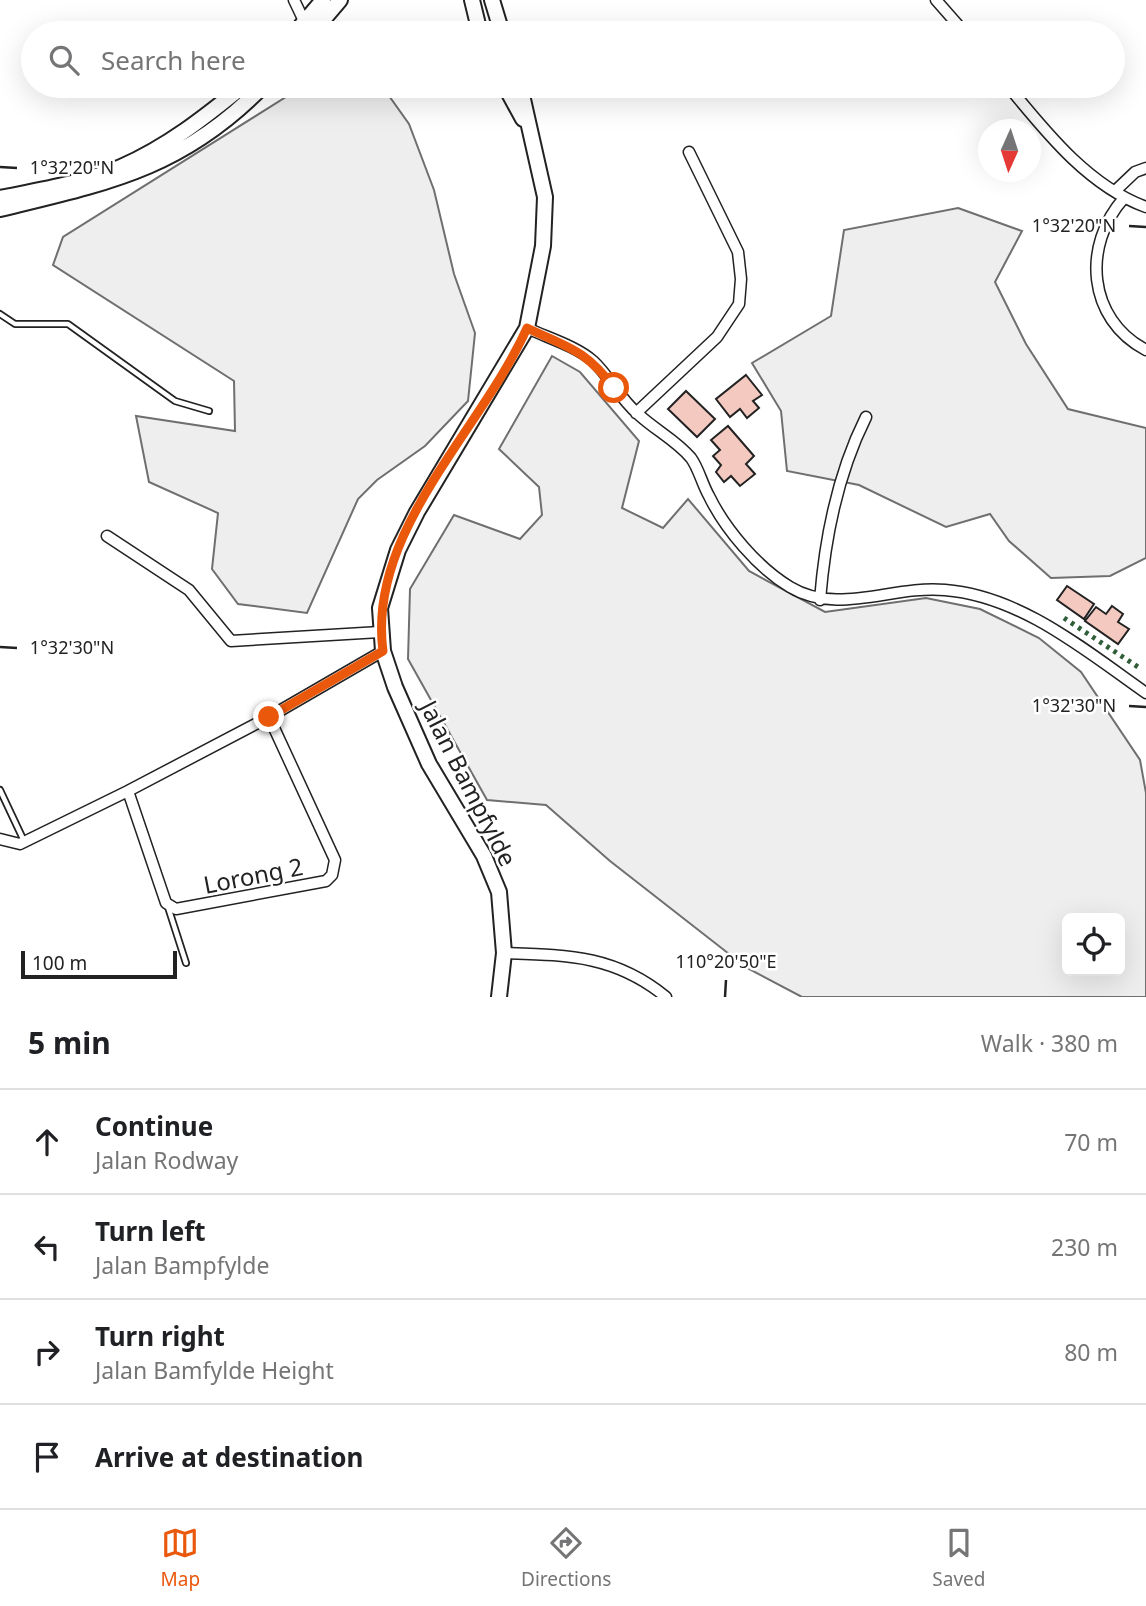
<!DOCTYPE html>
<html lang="en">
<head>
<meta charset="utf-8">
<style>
	:root { --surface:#fff; --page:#f6f6f6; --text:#202124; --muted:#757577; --line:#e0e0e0; --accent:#ea580c }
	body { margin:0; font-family:"Noto Sans",sans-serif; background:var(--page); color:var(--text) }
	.controls { position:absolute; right:21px; bottom:21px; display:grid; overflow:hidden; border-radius:10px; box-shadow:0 7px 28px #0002 }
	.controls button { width:63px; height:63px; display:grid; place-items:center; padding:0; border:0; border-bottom:2px solid var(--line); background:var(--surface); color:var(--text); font:35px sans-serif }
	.compass { position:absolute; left:978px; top:119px; width:63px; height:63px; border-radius:50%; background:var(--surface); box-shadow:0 7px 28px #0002; rotate:183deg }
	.scale { position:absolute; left:21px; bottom:18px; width:156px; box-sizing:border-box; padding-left:7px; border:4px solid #222; border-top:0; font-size:19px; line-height:24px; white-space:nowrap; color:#222; -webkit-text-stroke:5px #fff; paint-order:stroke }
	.stop { position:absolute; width:21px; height:21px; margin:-16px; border:5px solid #ea580c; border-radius:50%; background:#fff }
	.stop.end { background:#ea580c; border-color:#fff; box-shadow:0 2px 7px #0008 }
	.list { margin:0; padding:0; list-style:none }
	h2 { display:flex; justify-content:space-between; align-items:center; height:91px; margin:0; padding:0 28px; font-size:30px }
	h2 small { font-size:23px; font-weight:400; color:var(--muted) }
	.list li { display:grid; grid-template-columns:46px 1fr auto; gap:21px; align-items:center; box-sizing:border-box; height:105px; padding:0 28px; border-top:2px solid var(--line) }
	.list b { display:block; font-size:26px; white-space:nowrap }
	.list p { margin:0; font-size:23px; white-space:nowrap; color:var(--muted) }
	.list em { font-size:23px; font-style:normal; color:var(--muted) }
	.icon { flex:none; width:38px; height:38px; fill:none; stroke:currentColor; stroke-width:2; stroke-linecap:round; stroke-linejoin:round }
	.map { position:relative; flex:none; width:1146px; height:997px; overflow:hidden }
	.search { position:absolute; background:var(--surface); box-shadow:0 7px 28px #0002; left:21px; right:21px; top:21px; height:77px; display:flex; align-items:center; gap:18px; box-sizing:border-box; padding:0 24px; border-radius:38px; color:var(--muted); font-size:26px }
	.sheet { height:511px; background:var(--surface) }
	nav { display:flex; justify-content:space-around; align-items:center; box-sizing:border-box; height:98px; border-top:2px solid var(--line); background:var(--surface); font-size:19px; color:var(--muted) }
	nav a { display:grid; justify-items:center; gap:4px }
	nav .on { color:var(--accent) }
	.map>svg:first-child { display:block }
	.green { fill:#eee; stroke:#6f6f6f; stroke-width:2; fill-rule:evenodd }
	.building { fill:#f3c9c0; stroke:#222; stroke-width:2 }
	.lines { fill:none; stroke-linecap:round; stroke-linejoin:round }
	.lane-casing { stroke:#222; stroke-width:8 }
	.street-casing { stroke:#222; stroke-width:13 }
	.secondary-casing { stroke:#222; stroke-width:18 }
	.lane { stroke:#fff; stroke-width:4.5 }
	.street { stroke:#fff; stroke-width:10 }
	.secondary { stroke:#fff; stroke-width:14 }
	.hedge { stroke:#2f5e38; stroke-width:5; stroke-dasharray:3.5 5; stroke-linecap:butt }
	.route { stroke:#ea580c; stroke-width:9 }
	.ticks { fill:none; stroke:#222; stroke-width:2.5 }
	.labels { text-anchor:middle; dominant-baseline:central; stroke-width:5; stroke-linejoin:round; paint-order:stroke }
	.street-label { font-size:24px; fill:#222; stroke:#fff }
	.ticks-label { font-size:18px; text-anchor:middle; fill:#222; stroke:#fff; stroke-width:5; stroke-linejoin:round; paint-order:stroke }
</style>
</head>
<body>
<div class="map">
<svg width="1146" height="997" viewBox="0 0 1146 997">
	<rect width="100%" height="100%" fill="#fff"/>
	<path class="green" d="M297,86H382L409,124L434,190L454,274L475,333L468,401L425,446L377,480L358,499L307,613L238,604L212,569L218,513L149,482L136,416L235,431L234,381L53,265L63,237L289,95Z
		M958,208L1022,231L995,282L1026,344L1068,409L1146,428V558L1110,576L1051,578L1009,541L990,514L946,527L859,485L787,471L781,411L752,363L831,316L844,230Z
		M552,356L580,372L639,441L622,508L663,528L688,499L749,571L825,612L926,598L980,609L1039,638L1081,672L1140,760L1146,793V997H802L747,968L610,861L546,805L487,800L408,659L410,589L454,515L520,539L542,515L539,487L499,449ZM1067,918H1120V971H1067Z"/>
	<path class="building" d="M746,375L762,395L753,401L759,408L747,418L740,409L730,417L716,399Z
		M686,391L715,419L697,437L668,409Z
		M728,426L754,456L746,464L755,474L740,486L731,476L724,482L716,472L721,465L713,456L720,450L711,440Z
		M1067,586L1094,604L1084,619L1057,600Z
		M1112,606L1123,614L1118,622L1129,629L1118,644L1085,621L1096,607L1106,614Z"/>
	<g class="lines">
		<g class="lane-casing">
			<path id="lane" d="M0,314L15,324H68L175,401L209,411
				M0,790L24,841
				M168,907L186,963"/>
		</g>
		<g class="street-casing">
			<path id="street" d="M294,0L305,23
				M936,0L965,33
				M1008,86C1045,131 1088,186 1146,207
				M522,94L539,86
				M1115,191L1135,172L1146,168
				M1124,198C1082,245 1087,319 1146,350
				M527,328C548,338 576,346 593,361C610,377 620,399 638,414C655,430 676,440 691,458C699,469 702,484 709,496C725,529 758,568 790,587C838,616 892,585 945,590C1021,596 1086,651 1146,693
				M636,413L717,337L739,304L741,279L738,252L689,152
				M107,536L189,590L231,641L380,632
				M820,600C825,537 838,473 866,417
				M128,791L166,903L176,909L326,881L332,875L335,860L269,717
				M0,839L20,844L128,791L269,717L383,651
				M504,953C567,955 615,955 666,997"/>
		</g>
		<g class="secondary-casing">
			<path id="secondary" d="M472,0L480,33
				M492,0L502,33
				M295,33L323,0
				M312,33L340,0
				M505,86L523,119
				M0,198C40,190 84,183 121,167C167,147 205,117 243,86
				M0,209C107,183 182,169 263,86
				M499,997L504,953L499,892L484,856L429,764L395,687L383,651L380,608L398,550L417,512L527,328L543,246L545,197L520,86"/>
		</g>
		<use href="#lane" class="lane"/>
		<use href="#street" class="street"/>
		<use href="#secondary" class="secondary"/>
		<path class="hedge" d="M1064,618L1141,669"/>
	</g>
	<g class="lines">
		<path class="route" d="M269,717L383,651C367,531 481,431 527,328C569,348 586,350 614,388"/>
	</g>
	<path class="ticks" d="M0,167L17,168M1129,226L1146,227M0,647L17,648M1129,706L1146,707M725,997L726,980"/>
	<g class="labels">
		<g class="street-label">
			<text transform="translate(469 783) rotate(63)">Jalan Bampfylde</text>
			<text transform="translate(253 875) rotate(-11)">Lorong 2</text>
		</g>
	</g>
	<g class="ticks-label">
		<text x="72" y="174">1°32'20"N</text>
		<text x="1074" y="232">1°32'20"N</text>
		<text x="72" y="654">1°32'30"N</text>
		<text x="1074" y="712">1°32'30"N</text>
		<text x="726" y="968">110°20'50"E</text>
	</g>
</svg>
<div class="controls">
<button><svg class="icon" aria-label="locate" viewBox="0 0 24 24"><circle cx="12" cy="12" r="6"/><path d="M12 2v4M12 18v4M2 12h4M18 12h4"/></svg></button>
</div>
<svg class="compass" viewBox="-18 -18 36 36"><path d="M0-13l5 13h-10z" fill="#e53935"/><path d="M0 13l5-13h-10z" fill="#757577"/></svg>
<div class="scale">100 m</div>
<div class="stop" style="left:614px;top:388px"></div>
<div class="stop end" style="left:269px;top:717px"></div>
<div class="search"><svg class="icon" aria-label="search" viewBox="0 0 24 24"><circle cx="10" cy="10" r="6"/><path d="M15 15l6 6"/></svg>Search here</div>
</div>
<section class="sheet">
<h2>5 min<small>Walk · 380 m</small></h2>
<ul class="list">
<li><svg class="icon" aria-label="ahead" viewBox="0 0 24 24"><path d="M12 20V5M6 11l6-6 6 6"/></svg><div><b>Continue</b><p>Jalan Rodway</p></div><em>70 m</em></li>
<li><svg class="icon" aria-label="left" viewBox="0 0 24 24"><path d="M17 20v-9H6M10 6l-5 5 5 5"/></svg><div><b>Turn left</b><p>Jalan Bampfylde</p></div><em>230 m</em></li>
<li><svg class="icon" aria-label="right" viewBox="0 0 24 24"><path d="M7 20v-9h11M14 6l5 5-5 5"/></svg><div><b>Turn right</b><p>Jalan Bamfylde Height</p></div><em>80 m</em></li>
<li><svg class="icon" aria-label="arrive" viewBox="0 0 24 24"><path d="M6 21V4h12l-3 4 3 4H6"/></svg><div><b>Arrive at destination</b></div></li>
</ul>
</section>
<nav>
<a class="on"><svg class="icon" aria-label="map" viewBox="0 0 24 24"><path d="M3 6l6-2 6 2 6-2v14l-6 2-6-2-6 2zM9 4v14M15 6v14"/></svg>Map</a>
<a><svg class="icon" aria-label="directions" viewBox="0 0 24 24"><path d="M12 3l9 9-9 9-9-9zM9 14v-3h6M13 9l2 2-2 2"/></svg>Directions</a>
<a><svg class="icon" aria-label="saved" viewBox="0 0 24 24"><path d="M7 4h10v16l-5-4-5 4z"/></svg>Saved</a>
</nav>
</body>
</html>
